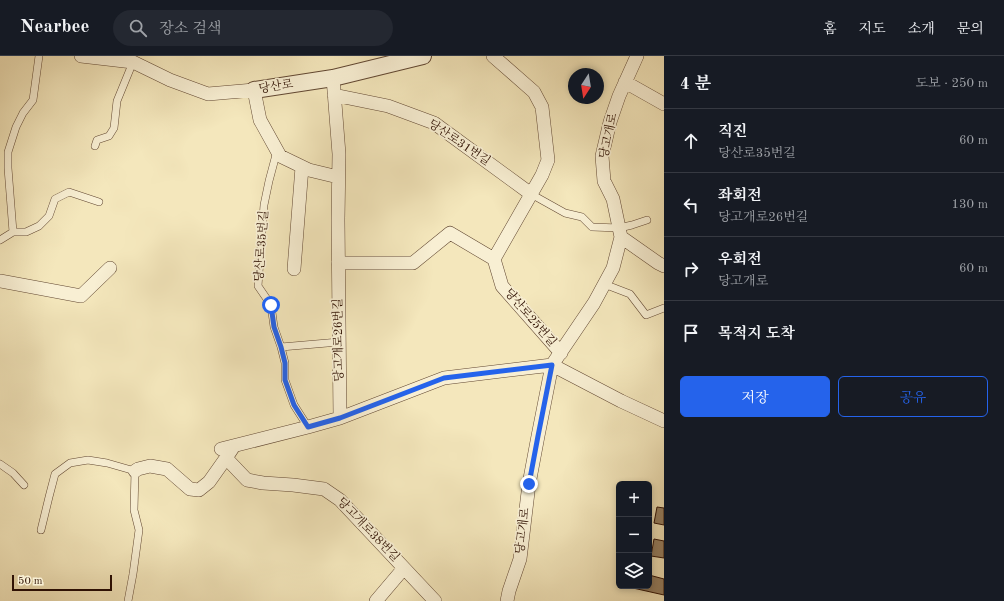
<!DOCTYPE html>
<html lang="ko">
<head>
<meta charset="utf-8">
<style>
	:root { --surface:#171b24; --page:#242831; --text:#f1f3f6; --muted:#9ea1a6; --line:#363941; --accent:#2563eb }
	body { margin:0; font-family:"Old Standard TT","Noto Serif KR",serif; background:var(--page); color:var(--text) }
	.controls { position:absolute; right:12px; bottom:12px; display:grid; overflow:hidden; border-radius:6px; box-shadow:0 2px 6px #0003 }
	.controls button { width:36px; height:36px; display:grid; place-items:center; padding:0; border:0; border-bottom:1px solid var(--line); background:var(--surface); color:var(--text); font:20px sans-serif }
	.compass { position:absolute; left:568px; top:12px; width:36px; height:36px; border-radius:50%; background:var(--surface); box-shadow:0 2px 6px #0003; rotate:192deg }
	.scale { position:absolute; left:12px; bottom:10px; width:100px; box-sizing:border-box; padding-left:4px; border:2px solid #301204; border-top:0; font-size:11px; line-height:14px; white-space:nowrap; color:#301204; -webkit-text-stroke:3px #f8efd3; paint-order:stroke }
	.stop { position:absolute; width:12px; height:12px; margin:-9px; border:3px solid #2563eb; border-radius:50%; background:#fff }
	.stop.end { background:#2563eb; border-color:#fff; box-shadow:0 1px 4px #0008 }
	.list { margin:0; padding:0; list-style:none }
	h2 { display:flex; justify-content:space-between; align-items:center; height:52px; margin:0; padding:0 16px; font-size:17px }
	h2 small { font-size:13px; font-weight:400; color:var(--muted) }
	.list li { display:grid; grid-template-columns:26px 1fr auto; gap:12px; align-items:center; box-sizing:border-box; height:64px; padding:0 16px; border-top:1px solid var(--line) }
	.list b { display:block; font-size:15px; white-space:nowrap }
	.list p { margin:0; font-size:13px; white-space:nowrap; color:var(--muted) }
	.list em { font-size:13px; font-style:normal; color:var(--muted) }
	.actions { display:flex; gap:8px; padding:12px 16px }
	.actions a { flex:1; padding:9px 0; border:1px solid var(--accent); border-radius:6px; text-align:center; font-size:14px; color:var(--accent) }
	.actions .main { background:var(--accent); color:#fff }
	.icon { flex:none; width:22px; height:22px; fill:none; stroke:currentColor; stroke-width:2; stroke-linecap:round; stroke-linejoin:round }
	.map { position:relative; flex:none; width:664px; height:545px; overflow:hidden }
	header { display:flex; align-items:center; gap:24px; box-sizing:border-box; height:56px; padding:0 20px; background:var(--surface); border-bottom:1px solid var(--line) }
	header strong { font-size:19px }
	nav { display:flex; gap:22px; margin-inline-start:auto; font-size:14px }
	.search { width:280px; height:36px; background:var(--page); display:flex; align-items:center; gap:10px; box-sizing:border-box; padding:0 14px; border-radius:22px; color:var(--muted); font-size:15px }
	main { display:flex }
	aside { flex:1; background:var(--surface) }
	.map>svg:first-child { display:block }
	.building { fill:#968164; stroke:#301204 }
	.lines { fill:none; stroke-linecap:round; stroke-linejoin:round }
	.service-casing { stroke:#614732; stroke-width:8 }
	.minor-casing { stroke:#614732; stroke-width:14 }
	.tertiary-casing { stroke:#614732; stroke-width:18 }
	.service { stroke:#f8efd3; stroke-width:7 }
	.minor { stroke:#f8efd3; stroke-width:13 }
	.tertiary { stroke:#f8efd3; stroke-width:16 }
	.route { stroke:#2563eb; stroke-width:5 }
	.labels { text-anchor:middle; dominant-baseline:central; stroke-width:3.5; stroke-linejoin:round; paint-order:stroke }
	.street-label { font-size:12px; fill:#301204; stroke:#f8efd3 }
</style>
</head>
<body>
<header>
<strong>Nearbee</strong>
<div class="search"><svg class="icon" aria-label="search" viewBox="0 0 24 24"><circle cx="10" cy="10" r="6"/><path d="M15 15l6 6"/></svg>장소 검색</div>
<nav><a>홈</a><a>지도</a><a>소개</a><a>문의</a></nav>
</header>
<main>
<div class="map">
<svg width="664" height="545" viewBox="0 0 664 545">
	<rect width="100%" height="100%" fill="#f4e7bc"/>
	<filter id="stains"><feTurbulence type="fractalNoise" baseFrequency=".005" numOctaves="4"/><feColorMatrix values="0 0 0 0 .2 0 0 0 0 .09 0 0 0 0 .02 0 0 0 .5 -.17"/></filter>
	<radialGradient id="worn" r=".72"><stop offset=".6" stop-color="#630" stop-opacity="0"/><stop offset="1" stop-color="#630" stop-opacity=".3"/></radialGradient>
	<path class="building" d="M657,451L664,452V469L654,467Z
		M654,483L664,485V502L651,500Z
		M649,519L664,523V539L624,530H649Z"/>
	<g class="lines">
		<g class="service-casing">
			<path id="service" d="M95,90L97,84L109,80L114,72L117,45L133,6
				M277,95L269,125L264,149L258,230L271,249L274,271L281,291L285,307V324L294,349L308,371
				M531,138L565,157L582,161L592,171L619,172L632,169L647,164
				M13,176H26L39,170L49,160L55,143L69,136L99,146
				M0,184L13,176L8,112V96L16,71L23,57L33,44L39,0
				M604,228L630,238L646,259L664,252
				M281,291L339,286
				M0,408L13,417L24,429
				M41,474L49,441L55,418L70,407L88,404L107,407L135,415L134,454L139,474L133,518L128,545"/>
		</g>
		<g class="minor-casing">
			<path id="minor" d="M81,0L133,6L170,24L208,38L254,34L260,64L280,100L309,114L338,121
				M493,0L534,36L542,51L548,104L542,119L494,203L502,230L561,297
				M333,22L339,98L338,164L340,362
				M625,26L664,48
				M334,39L388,50L434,67L531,138
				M621,181L658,207L664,210
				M338,207H413L450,177L494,203
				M294,213L302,111
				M0,225L81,240L110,212
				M234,390L226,402L247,424L263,427L293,429L324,433L340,444L435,545
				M221,393L308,371L340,362L444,322L552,309L621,345L664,365
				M135,415L138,413L150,410L167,413L190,433L199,434L209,426L226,402
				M376,545L404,512
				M507,545L509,535L520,503L529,428L538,380L552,309L594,247L613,212L621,181L613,143L604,125L602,100L610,66L619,40L637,0"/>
		</g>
		<g class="tertiary-casing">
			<path id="tertiary" d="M254,34L333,22L423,0"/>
		</g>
		<use href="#service" class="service"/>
		<use href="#minor" class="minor"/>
		<use href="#tertiary" class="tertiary"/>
	</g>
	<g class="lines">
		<path class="route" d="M271,249L274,271L281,291L285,307V324L294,349L308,371L340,362L444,322L552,309L538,380L529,428"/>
	</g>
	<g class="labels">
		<g class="street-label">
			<text transform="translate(276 31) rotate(-9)">당산로</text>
			<text transform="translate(609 80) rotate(-78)">당고개로</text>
			<text transform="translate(459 87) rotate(34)">당산로31번길</text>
			<text transform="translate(262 190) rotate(-86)">당산로35번길</text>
			<text transform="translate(530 262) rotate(49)">당산로25번길</text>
			<text transform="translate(339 284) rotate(-91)">당고개로26번길</text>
			<text transform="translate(368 474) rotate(46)">당고개로38번길</text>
			<text transform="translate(523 475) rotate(-83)">당고개로</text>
		</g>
	</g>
	<rect width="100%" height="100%" filter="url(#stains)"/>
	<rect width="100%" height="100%" fill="url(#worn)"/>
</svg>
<div class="controls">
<button>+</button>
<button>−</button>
<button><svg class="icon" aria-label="layers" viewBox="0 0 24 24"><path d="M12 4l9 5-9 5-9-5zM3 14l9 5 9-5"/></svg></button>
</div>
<svg class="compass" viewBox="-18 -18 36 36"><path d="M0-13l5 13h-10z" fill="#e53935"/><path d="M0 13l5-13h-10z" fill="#9ea1a6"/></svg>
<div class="scale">50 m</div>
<div class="stop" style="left:271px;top:249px"></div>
<div class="stop end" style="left:529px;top:428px"></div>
</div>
<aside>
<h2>4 분<small>도보 · 250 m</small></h2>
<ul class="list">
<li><svg class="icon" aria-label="ahead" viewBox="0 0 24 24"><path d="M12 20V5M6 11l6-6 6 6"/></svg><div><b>직진</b><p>당산로35번길</p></div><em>60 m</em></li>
<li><svg class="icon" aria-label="left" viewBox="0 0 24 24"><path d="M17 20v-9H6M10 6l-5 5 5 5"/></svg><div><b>좌회전</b><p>당고개로26번길</p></div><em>130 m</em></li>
<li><svg class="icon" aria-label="right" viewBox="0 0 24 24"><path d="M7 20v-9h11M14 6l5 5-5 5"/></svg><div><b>우회전</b><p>당고개로</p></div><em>60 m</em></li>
<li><svg class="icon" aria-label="arrive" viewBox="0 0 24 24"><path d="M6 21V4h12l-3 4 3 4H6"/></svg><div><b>목적지 도착</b></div></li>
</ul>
<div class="actions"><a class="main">저장</a><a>공유</a></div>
</aside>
</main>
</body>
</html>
